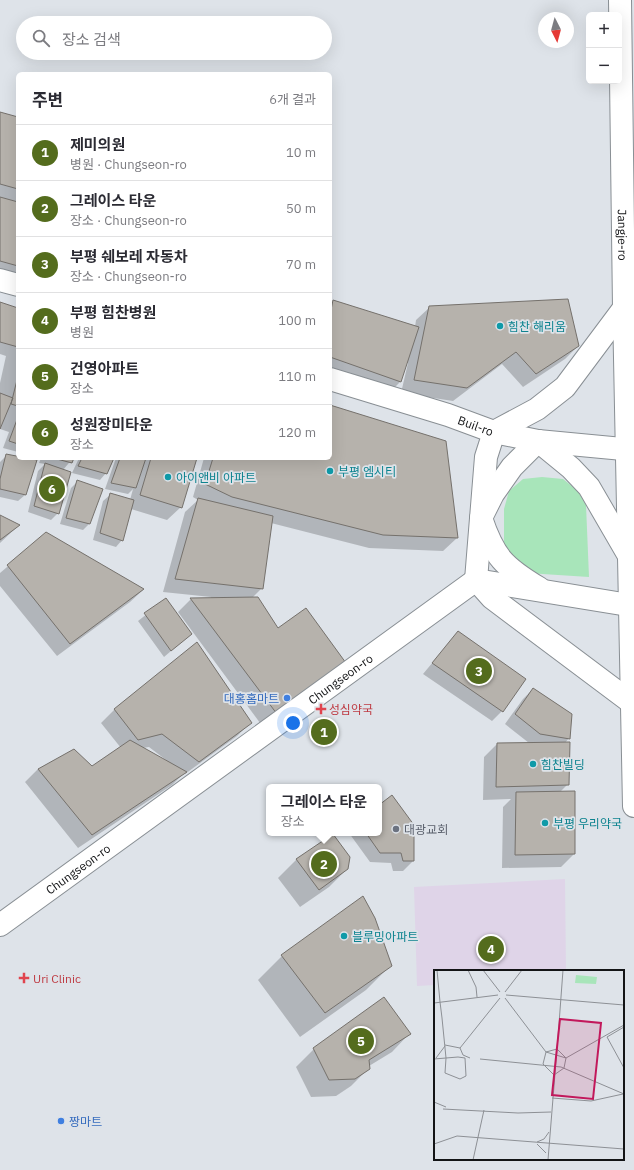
<!DOCTYPE html>
<html lang="ko">
<head>
<meta charset="utf-8">
<style>
	:root { --surface:#fff; --page:#f2f2f3; --text:#2b2b33; --muted:#7c7c81; --line:#e1e1e2; --accent:#546c1d }
	body { margin:0; font-family:"IBM Plex Sans","Noto Sans KR",sans-serif; background:var(--page); color:var(--text) }
	.controls { position:absolute; right:12px; top:12px; display:grid; overflow:hidden; border-radius:6px; box-shadow:0 4px 16px #0002 }
	.controls button { width:36px; height:36px; display:grid; place-items:center; padding:0; border:0; border-bottom:1px solid var(--line); background:var(--surface); color:var(--text); font:20px sans-serif }
	.compass { position:absolute; left:538px; top:12px; width:36px; height:36px; border-radius:50%; background:var(--surface); box-shadow:0 4px 16px #0002; rotate:174deg }
	.you { position:absolute; left:293px; top:723px; width:14px; height:14px; margin:-10px; border:3px solid #fff; border-radius:50%; background:#1a73e8; box-shadow:0 0 0 6px #1a73e833 }
	.badge { display:grid; place-items:center; width:26px; height:26px; border-radius:50%; background:var(--accent); color:#fff; font-size:13px; font-weight:700 }
	.pin { position:absolute; translate:-50% -50%; border:2px solid #fff; box-shadow:0 1px 4px #0006 }
	.popup { position:absolute; left:266px; top:784px; width:116px; height:52px; box-sizing:border-box; display:grid; place-content:center; border-radius:6px; background:var(--surface); filter:drop-shadow(0 1px 3px #0005); font-size:13px; white-space:nowrap; color:var(--muted) }
	.popup b { font-size:15px; color:var(--text) }
	.popup::after { content:''; position:absolute; left:50%; top:100%; margin-left:-8px; border:8px solid transparent; border-top-color:var(--surface) }
	.list { margin:0; padding:0; list-style:none }
	h2 { display:flex; justify-content:space-between; align-items:center; height:52px; margin:0; padding:0 16px; font-size:17px }
	h2 small { font-size:13px; font-weight:400; color:var(--muted) }
	.list li { display:grid; grid-template-columns:26px 1fr auto; gap:12px; align-items:center; box-sizing:border-box; height:56px; padding:0 16px; border-top:1px solid var(--line) }
	.list b { display:block; font-size:15px; white-space:nowrap }
	.list p { margin:0; font-size:13px; white-space:nowrap; color:var(--muted) }
	.list em { font-size:13px; font-style:normal; color:var(--muted) }
	.icon { flex:none; width:22px; height:22px; fill:none; stroke:currentColor; stroke-width:2; stroke-linecap:round; stroke-linejoin:round }
	.map { position:relative; flex:none; width:634px; height:1170px; overflow:hidden }
	.search { position:absolute; background:var(--surface); box-shadow:0 4px 16px #0002; left:16px; top:16px; width:316px; height:44px; display:flex; align-items:center; gap:10px; box-sizing:border-box; padding:0 14px; border-radius:22px; color:var(--muted); font-size:15px }
	.panel { position:absolute; background:var(--surface); box-shadow:0 4px 16px #0002; left:16px; top:72px; width:316px; height:388px; border-radius:6px }
	.map>svg:first-child { display:block }
	.medical { fill:#dfd4e8 }
	.green { fill:#a8e5ba }
	.shadow { fill:#0003; fill-rule:evenodd }
	.building { fill:#b6b2ac; stroke:#75716c }
	.lines { fill:none; stroke-linecap:round; stroke-linejoin:round }
	.tertiary-casing { stroke:#898f94; stroke-width:24 }
	.secondary-casing { stroke:#898f94; stroke-width:24 }
	.tertiary { stroke:#fff; stroke-width:22 }
	.secondary { stroke:#fff; stroke-width:22 }
	.culture-dot { fill:#0f9aa8; stroke:#dee3e9; stroke-width:1.5 }
	.shop-dot { fill:#3f7fe0; stroke:#dee3e9; stroke-width:1.5 }
	.health-dot { fill:#e0444e; stroke:#dee3e9; stroke-width:1.5 }
	.worship-dot { fill:#6b7280; stroke:#dee3e9; stroke-width:1.5 }
	.labels { text-anchor:middle; dominant-baseline:central; stroke-width:3.5; stroke-linejoin:round; paint-order:stroke }
	.street-label { font-size:12px; fill:#131416; stroke:#dee3e9 }
	.culture-label { font-size:12px; fill:#0d838f; stroke:#dee3e9; text-anchor:start }
	.shop-label { font-size:12px; fill:#366cbe; stroke:#dee3e9; text-anchor:end }
	.health-label { font-size:12px; fill:#be3a42; stroke:#dee3e9; text-anchor:start }
	.worship-label { font-size:12px; fill:#5b616d; stroke:#dee3e9; text-anchor:start }
	.inset-road { fill:none; stroke:#8d9095; stroke-width:1 }
	.view { fill:#c2185b; fill-opacity:0.15; stroke:#c2185b; stroke-width:2 }
	.inset-edge { fill:none; stroke:#131416; stroke-width:2 }
</style>
</head>
<body>
<div class="map">
<svg width="634" height="1170" viewBox="0 0 634 1170">
	<rect width="100%" height="100%" fill="#dee3e9"/>
	<path class="medical" d="M565,879L566,971H435V985L417,986L414,887Z"/>
	<path class="green" d="M542,477L563,479L578,491L586,505L589,577L527,573L509,558L504,544V509L509,491L523,479Z"/>
	<path class="shadow" d="M0,113L18,118V279L0,274Z
		M333,301L415,327L416,320L430,307L578,346L565,359L523,387L502,364L453,401L401,393L408,363L406,362L400,382L390,392L330,371V305Z
		M0,303L18,309V452L3,448L9,432L0,429V383L6,356L0,354Z
		M330,406L445,442L457,538L443,551L369,548L271,523L262,588L252,598L278,630L344,663L263,727L178,612L191,599H211V597L163,592L185,512L198,500L193,497L204,458H330Z
		M7,455L25,495L18,501L0,497V462Z
		M41,458H73L63,470L58,513L51,520L28,512L38,471L45,464L39,463Z
		M79,458H113L106,473L100,480L72,473Z
		M116,458H196L181,507L167,520L131,509L122,540L116,547L93,540L103,501L110,495L130,500L133,489L128,494L105,489Z
		M78,481L89,524L83,530L60,524L71,488Z
		M0,516L19,525L0,543Z
		M46,534L143,590L130,602L57,656L0,586V573Z
		M166,599L191,634L164,657L138,621Z
		M458,632L502,711L492,721L423,674Z
		M197,644L251,722L237,736L185,774L184,773L172,785L78,848L25,782L38,769L74,750L92,767L121,748L101,723L114,710ZM149,747L166,760V761L143,748Z
		M533,689L569,738L565,743L568,784L560,792L574,854L561,867L502,868L503,807L511,799L483,800L484,757L497,744L529,743L505,724L523,699Z
		M379,807L413,861L403,871H393L391,863L370,862L349,833H379Z
		M333,835L347,869L329,887L300,907L278,878L296,860Z
		M282,956L390,966L366,990L300,1037L258,980Z
		M409,1034L392,1052L369,1066V1068L351,1086L336,1096L311,1097L296,1067L314,1049Z"/>
	<path class="building" d="M0,112L18,117V189L0,184Z
		M0,197L18,202V266L0,261Z
		M568,299L579,346L536,374L516,352L467,388L414,380L429,306Z
		M333,300L419,327L401,382L330,357V315Z
		M0,302L18,308V347L0,342Z
		M18,376V406L11,404Z
		M0,393L13,398L0,429Z
		M330,405L446,441L458,538L383,535L232,497L205,484L213,458H330Z
		M18,417V444L9,441Z
		M6,454L37,460L26,495L0,489V479Z
		M53,458H74L72,463Z
		M82,458H114L107,474L78,466Z
		M120,458H146L136,488L111,483Z
		M151,458H197L182,508L140,495Z
		M45,463L71,472L59,514L34,506Z
		M77,480L103,489L90,524L66,518Z
		M110,493L134,500L123,541L100,533Z
		M198,498L273,516L263,589L175,579Z
		M0,515L20,525L0,540Z
		M46,532L144,589L70,644L7,565Z
		M258,597L278,628L306,608L346,663L277,714L190,598Z
		M166,598L192,634L171,651L144,613Z
		M458,631L526,679L503,712L432,663Z
		M197,642L252,723L199,762L162,734L138,740L114,709Z
		M533,688L572,714L570,739L540,734L515,714Z
		M130,740L187,772L92,835L38,769L74,749L92,766Z
		M570,742L569,785L496,787L497,743Z
		M575,791V854L515,855L516,792Z
		M392,795L414,825V861H403L401,853H380L366,833H379V805Z
		M333,834L350,857L348,869L319,890L296,859Z
		M363,896L375,918L392,966L325,1013L281,955Z
		M384,997L411,1034L369,1060L370,1069L355,1079L329,1080L313,1048Z"/>
	<g class="lines">
		<g class="tertiary-casing">
			<g id="tertiary">
				<path d="M0,280L18,285"/>
				<path d="M632,316L624,308L565,387L537,409L494,432L486,457L476,580L492,598L632,703L634,702"/>
				<path id="s1" d="M330,379L448,415L494,432L538,441L634,450"/>
				<path d="M538,441L512,467L493,494L481,518C494,557 504,567 539,588"/>
				<path d="M538,441L571,468L589,487L629,556L633,550"/>
				<path id="s2" d="M0,925L476,580L634,606"/>
			</g>
		</g>
		<g class="secondary-casing">
			<g id="secondary">
				<path id="s3" d="M620,0L624,308L634,806"/>
			</g>
		</g>
		<use href="#tertiary" class="tertiary"/>
		<use href="#secondary" class="secondary"/>
	</g>
	<g class="culture-dot">
		<circle cx="500" cy="326" r="4"/>
		<circle cx="330" cy="471" r="4"/>
		<circle cx="168" cy="477" r="4"/>
		<circle cx="533" cy="764" r="4"/>
		<circle cx="545" cy="823" r="4"/>
		<circle cx="344" cy="936" r="4"/>
	</g>
	<g class="shop-dot">
		<circle cx="287" cy="698" r="4"/>
		<circle cx="61" cy="1121" r="4"/>
	</g>
	<g class="health-dot">
		<path d="M319 703h4v4h4v4h-4v4h-4v-4h-4v-4h4z"/>
		<path d="M22 972h4v4h4v4h-4v4h-4v-4h-4v-4h4z"/>
	</g>
	<circle class="worship-dot" cx="396" cy="829" r="4"/>
	<g class="labels">
		<g class="street-label">
			<text stroke="none"><textPath href="#s3" startOffset="235">Jangje-ro</textPath></text>
			<text stroke="none"><textPath href="#s1" startOffset="153">Buil-ro</textPath></text>
			<text stroke="none"><textPath href="#s2" startOffset="420">Chungseon-ro</textPath></text>
			<text stroke="none"><textPath href="#s2" startOffset="96">Chungseon-ro</textPath></text>
		</g>
		<g class="culture-label">
			<text x="508" y="326">힘찬 해리움</text>
			<text x="338" y="471">부평 엠시티</text>
			<text x="176" y="477">아이앤비 아파트</text>
			<text x="541" y="764">힘찬빌딩</text>
			<text x="553" y="823">부평 우리약국</text>
			<text x="352" y="936">블루밍아파트</text>
		</g>
		<g class="shop-label">
			<text x="279" y="698">대홍홈마트</text>
			<text x="69" y="1121" text-anchor="start">짱마트</text>
		</g>
		<g class="health-label">
			<text x="329" y="709">성심약국</text>
			<text x="33" y="978">Uri Clinic</text>
		</g>
		<g class="worship-label">
			<text x="404" y="829">대광교회</text>
		</g>
	</g>
	<g transform="translate(434 970)">
		<rect width="190" height="190" fill="#dee3e9"/>
		<path d="M142,5L163,7L162,14L141,13Z" fill="#a8e5ba"/>
		<path class="inset-road" d="M3,0L6,32M34,0L42,17L43,27M49,0L66,22M71,22L88,0M72,25L190,35M71,28L112,82L132,88L190,55M6,32L8,48M0,33L64,25M125,54L129,0M190,57L173,67L190,98M11,75L26,78M26,78L66,28M26,78L29,85L36,88M112,82L123,79L132,88M2,88L11,76M0,89L24,87L31,88L32,106L26,109L11,103L12,88L8,48M46,89L127,97L190,124M109,94L120,105L130,98L132,88M109,94L112,82M118,128L157,131L189,124M0,132L12,137M9,139L84,143L117,142M103,172L110,169L115,162M0,174L23,166L190,179M103,174L112,183M39,190L50,140M114,190L125,54"/>
		<path class="view" d="M126,49L167,53L159,129L118,125Z"/>
		<rect width="190" height="190" class="inset-edge"/>
	</g>
</svg>
<div class="controls">
<button>+</button>
<button>−</button>
</div>
<svg class="compass" viewBox="-18 -18 36 36"><path d="M0-13l5 13h-10z" fill="#e53935"/><path d="M0 13l5-13h-10z" fill="#7c7c81"/></svg>
<div class="you"></div>
<div class="pin badge" style="left:324px;top:732px">1</div>
<div class="pin badge" style="left:324px;top:864px">2</div>
<div class="popup"><b>그레이스 타운</b>장소</div>
<div class="pin badge" style="left:479px;top:671px">3</div>
<div class="pin badge" style="left:491px;top:949px">4</div>
<div class="pin badge" style="left:361px;top:1041px">5</div>
<div class="pin badge" style="left:52px;top:489px">6</div>
<div class="search"><svg class="icon" aria-label="search" viewBox="0 0 24 24"><circle cx="10" cy="10" r="6"/><path d="M15 15l6 6"/></svg>장소 검색</div>
<section class="panel">
<h2>주변<small>6개 결과</small></h2>
<ul class="list">
<li><span class="badge">1</span><div><b>제미의원</b><p>병원 · Chungseon-ro</p></div><em>10 m</em></li>
<li><span class="badge">2</span><div><b>그레이스 타운</b><p>장소 · Chungseon-ro</p></div><em>50 m</em></li>
<li><span class="badge">3</span><div><b>부평 쉐보레 자동차</b><p>장소 · Chungseon-ro</p></div><em>70 m</em></li>
<li><span class="badge">4</span><div><b>부평 힘찬병원</b><p>병원</p></div><em>100 m</em></li>
<li><span class="badge">5</span><div><b>건영아파트</b><p>장소</p></div><em>110 m</em></li>
<li><span class="badge">6</span><div><b>성원장미타운</b><p>장소</p></div><em>120 m</em></li>
</ul>
</section>
</div>
</body>
</html>
